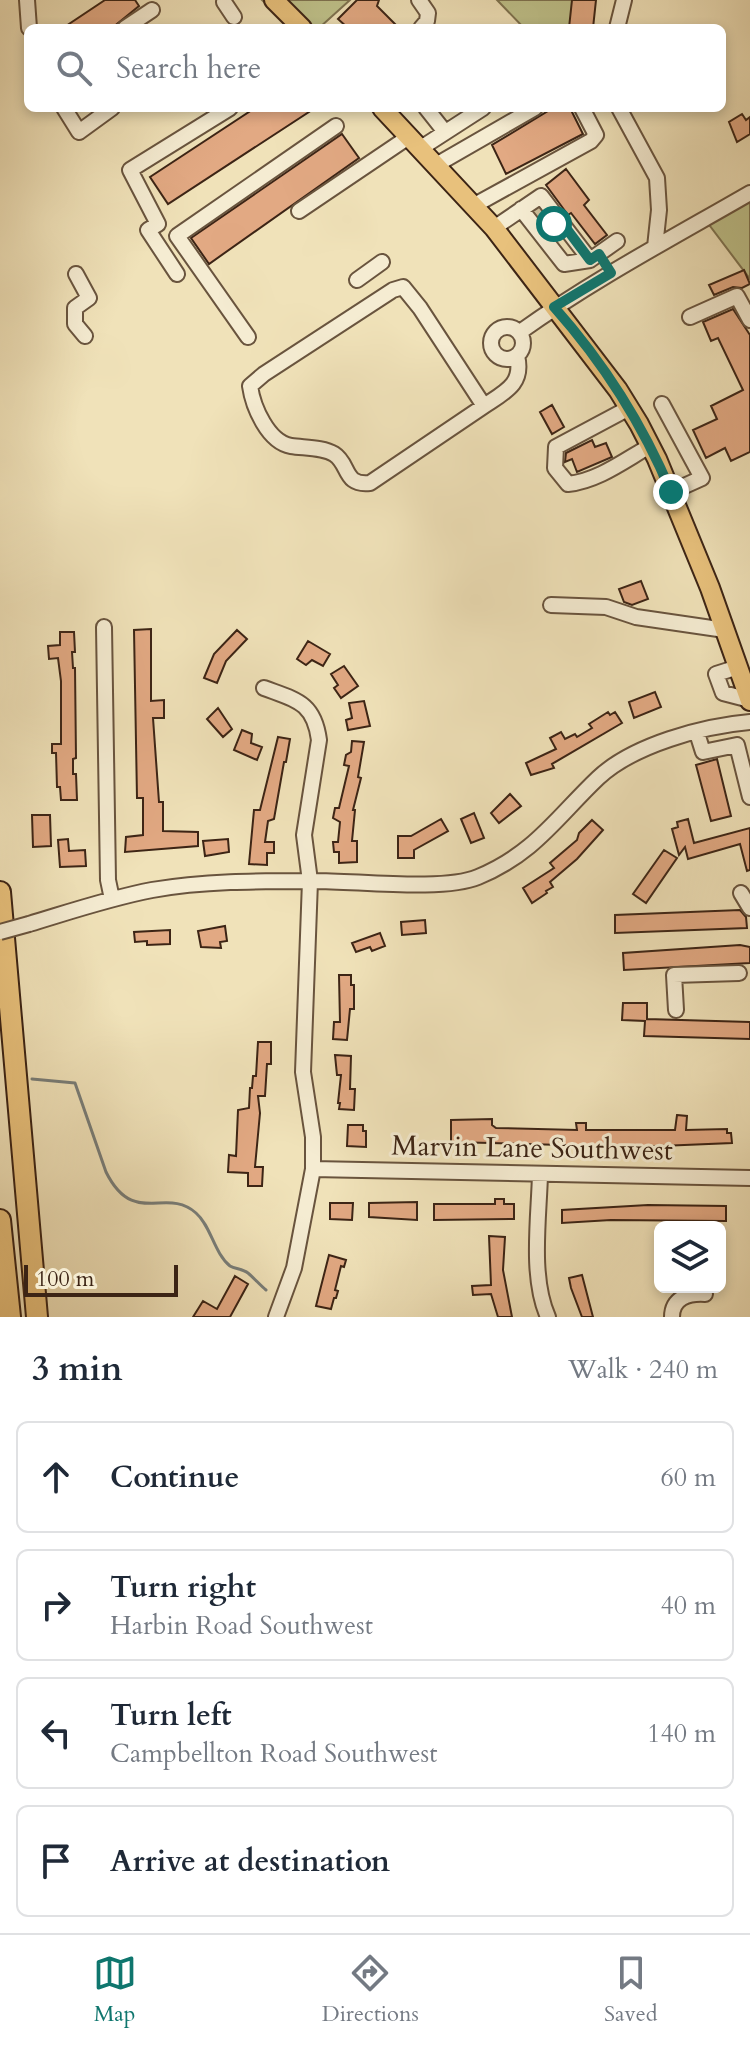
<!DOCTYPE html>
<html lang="en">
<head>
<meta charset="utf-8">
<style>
	:root { --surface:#fff; --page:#f2f2f3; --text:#1f2937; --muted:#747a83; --line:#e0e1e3; --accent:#0f766e }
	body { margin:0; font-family:Cardo,serif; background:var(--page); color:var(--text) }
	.controls { position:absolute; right:24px; bottom:24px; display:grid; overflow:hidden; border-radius:12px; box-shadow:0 4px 12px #0003 }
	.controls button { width:72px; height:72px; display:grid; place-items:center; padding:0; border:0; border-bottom:2px solid var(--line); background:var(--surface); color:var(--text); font:40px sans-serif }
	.scale { position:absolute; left:24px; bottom:20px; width:154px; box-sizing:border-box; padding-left:8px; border:4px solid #3c2415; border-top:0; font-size:22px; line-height:28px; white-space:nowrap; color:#3c2415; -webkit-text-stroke:6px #f5ecd2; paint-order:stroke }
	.stop { position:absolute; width:24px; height:24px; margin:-18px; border:6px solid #0f766e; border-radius:50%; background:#fff }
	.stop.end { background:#0f766e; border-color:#fff; box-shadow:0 2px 8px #0008 }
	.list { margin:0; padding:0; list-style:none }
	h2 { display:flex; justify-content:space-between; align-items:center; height:104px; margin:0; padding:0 32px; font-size:34px }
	h2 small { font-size:26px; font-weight:400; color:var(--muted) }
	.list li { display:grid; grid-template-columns:52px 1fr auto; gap:24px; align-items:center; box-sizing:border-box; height:112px; margin:0 16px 16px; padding:0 16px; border:2px solid var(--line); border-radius:12px }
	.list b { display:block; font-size:30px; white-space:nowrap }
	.list p { margin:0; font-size:26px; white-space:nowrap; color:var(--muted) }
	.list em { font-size:26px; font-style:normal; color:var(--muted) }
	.icon { flex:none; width:44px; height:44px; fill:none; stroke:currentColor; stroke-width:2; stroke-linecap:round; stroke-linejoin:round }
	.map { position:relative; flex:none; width:750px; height:1317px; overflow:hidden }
	.search { position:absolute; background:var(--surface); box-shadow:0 4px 12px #0003; left:24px; right:24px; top:24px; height:88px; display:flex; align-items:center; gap:20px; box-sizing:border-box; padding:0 28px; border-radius:12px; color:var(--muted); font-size:30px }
	.sheet { height:616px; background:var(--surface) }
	nav { display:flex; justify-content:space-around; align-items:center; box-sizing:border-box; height:112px; border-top:2px solid var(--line); background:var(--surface); font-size:22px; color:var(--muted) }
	nav a { display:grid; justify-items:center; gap:4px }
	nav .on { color:var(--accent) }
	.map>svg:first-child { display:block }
	.green { fill:#bfc28b; stroke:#7e7350; stroke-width:2 }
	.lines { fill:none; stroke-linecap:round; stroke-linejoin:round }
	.stream { stroke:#797e79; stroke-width:3 }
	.building { fill:#e2a983; stroke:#3c2415; stroke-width:2 }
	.minor-tunnel { stroke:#ccbc98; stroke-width:14; stroke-dasharray:14 7; stroke-linecap:butt }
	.minor-casing { stroke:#69543e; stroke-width:18 }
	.major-casing { stroke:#3c2415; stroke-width:22 }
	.highway-casing { stroke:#3c2415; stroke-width:24 }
	.minor { stroke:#f5ecd2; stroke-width:14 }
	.major { stroke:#e8c17c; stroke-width:18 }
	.highway { stroke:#e8c17c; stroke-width:20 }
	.minor-bridge-casing { stroke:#69543e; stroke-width:18; stroke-linecap:butt }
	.minor-bridge { stroke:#f5ecd2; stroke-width:14 }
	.route { stroke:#0f766e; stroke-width:10 }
	.labels { text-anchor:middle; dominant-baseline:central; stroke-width:6; stroke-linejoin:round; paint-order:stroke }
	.street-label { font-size:28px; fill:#3c2415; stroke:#f5ecd2 }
</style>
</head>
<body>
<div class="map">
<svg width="750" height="1317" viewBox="0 0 750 1317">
	<rect width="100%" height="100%" fill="#f0e2b9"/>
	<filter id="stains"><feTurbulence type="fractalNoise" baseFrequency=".0025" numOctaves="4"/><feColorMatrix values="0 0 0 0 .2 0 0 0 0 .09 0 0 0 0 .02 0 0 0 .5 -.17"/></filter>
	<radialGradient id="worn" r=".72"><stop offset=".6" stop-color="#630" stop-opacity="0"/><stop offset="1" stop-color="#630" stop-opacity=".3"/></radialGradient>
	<path class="green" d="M262,0H350L319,28H291Z
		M497,0H589L573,28H524Z
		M750,192V279L704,218Z"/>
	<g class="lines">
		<path class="stream" d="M32,1079L75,1083L106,1172C134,1228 166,1186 196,1213C211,1226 214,1253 230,1266C235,1269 243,1269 248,1273C254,1278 260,1285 266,1290"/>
	</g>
	<path class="building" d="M105,0H135L139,6L112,28H63Z
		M357,0H379L377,6L399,28H348L338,19Z
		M572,0H596L593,28H569Z
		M255,108H315L168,204L150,177Z
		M553,108H570L583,134L506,174L492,145Z
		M742,114L746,120L750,117V134L737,142L729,122Z
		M342,134L359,158L209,264L191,238Z
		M566,169L589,200L584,205L607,235L595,244L571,213L568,215L546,185Z
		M744,270L750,284L742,288L733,287L714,295L709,285Z
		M733,309L750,335V452L731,461L725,448L706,458L693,430L717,419L711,406L743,390L718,338L711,341L703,322Z
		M552,405L564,427L552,434L540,412Z
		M592,440L595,447L606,443L612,457L577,472L572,459L565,462L566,453Z
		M641,581L648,599L632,605L624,602L619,589Z
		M151,629V701L164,700V718H153L159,802H163V831L198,832V846L125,852L126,837L143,835V798H137L134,630Z
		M237,630L247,639L226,661L217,683L204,678L214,654Z
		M60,632H74L75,652H72L73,668H75L76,758L73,759V774H76L77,800H61L60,787H57L56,753H52V744H61V681L58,658L49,659L48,646L60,645Z
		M308,641L330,654L323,666L312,660L306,665L297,659Z
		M344,666L358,686L341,698L334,688L338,685L331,674Z
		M655,692L661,707L634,718L629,702Z
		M364,701L370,726L348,730L346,720L352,718L349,703Z
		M218,708L232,729L223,737L207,719Z
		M608,712L610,715L615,712L622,723L552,764L554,768L531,775L526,763L556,749L550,738L561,732L565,739L575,734L577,737L592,728L589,724Z
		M242,730L252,734L251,743L262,747L257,760L234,750Z
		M278,737L290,739L286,762H284L274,819L268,821L265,842H274V853H267V865L249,864L254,810H260Z
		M352,741L364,742L358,777L361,778L353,810H355L352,841H357V862L339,863V852H334L333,842H338L340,822L333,818L335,808H339L349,766L344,765L346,755L351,752Z
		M717,759L731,816L711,821L696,765Z
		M510,794L521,806L499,823L491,813Z
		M474,813L484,838L471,843L461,819Z
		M32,815H50L51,846L33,847Z
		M441,819L448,831L414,850V858H398V836H411Z
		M688,819L694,843L750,828V870L747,871L740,844L688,859L685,847L679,855L672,829L678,827L677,822Z
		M592,820L603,830L577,859L550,882L553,887L546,891L547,893L532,903L523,888L554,868L550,863L577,840L579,833Z
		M68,839L69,851L85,850L86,866L60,867L58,840Z
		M228,839L229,852L205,856L203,841Z
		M664,850L677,858L646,903L633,894Z
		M740,910L746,917L747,928L615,933V915Z
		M425,920L426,933L402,935L401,922Z
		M225,926L227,941L220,942L221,948L201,947L198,931Z
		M170,930V944L147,945V941L135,942L134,932Z
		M380,933L385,946L372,951L370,947L356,952L352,943Z
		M740,945L750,947V963L624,970L623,953Z
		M339,975H351V985H354V1009H350L347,1040L333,1039L334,1022H340Z
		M623,1003H647V1019L750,1022V1039L644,1036L645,1021L622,1020Z
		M258,1042H271V1064H267L265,1096H258L260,1113L255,1167H263L262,1186H248V1173L228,1172L229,1155L236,1156L238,1110L249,1108L250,1088H252L253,1076H256Z
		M335,1055L351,1056L350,1089H355L354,1110L339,1109L340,1103H338L341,1075H337Z
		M677,1115L687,1116L686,1130L727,1129V1133H731L732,1143L636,1147L451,1142V1120L492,1119V1125L496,1128L577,1130L576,1123H586V1130H675Z
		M348,1125H363V1131H366V1147L347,1146Z
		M495,1199H504V1204H514V1219L434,1220V1204H495Z
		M417,1202V1220L369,1217V1203Z
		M330,1203H353L352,1220L330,1219Z
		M648,1205L726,1206V1221L611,1220L562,1223V1210Z
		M489,1236L505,1237L503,1270L512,1317H498L491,1294L473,1295L472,1286L491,1285Z
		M329,1255L346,1260L344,1267L341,1266L335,1290L338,1291L336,1298H334L331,1309L316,1306Z
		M582,1275L593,1317H582L571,1288L569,1278Z
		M235,1276L248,1284L230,1317H193L203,1301L217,1309Z"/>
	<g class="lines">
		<path class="minor-tunnel" d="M535,219L544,212
			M545,231L554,224"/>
		<g class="minor-casing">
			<path id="minor" d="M27,0L29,28
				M419,0L428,13L427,21L421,28
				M224,2L234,17
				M125,28L152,10
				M617,28L624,0
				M64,108L79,132L112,108
				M426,108L445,132
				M619,108L657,178L659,210L655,247
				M421,148L483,108
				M436,165L535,108
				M473,206L591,141L596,135L582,108
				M521,209L564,264L590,260
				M299,211L410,136
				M494,228L541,196L590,260L617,241
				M76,274L89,298L75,308V324L85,336
				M177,274L148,230L158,224L130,170L230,108
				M357,280L382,262
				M690,317L737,296L750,320
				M491 343a16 16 0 1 1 32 0a16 16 0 1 1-32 0Z
				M520,332C593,280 672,238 750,193
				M248,337L177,236L336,126
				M662,404L702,478L671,492
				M484,406L370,483C343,486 350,464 334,454C323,447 304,448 291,446C268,442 253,407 250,386L264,374L393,290L403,287L420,308L484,406C505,392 524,384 517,356
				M629,408L556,447L555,468L568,484C598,481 625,460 650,446
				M551,605L606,607L636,617L725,630
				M104,627L108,880L112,899
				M738,667L716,674L723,693L750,700
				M264,688C296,700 314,702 319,740L304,835L310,881L303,1072L313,1137V1169L294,1268L276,1317
				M697,733L703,752L737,745L750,797
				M741,893L750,908
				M29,924C69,912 110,898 152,890C203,881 257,881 309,881C352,880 442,892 478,877C534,854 557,817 598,778C633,745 703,726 750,722
				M676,1010L674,975L739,973
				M313,1169L750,1178
				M540,1174C539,1217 530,1277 548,1317
				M672,1317C672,1298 688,1293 705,1294"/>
		</g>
		<g class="major-casing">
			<path id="major" d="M274,0L302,28
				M382,108L494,228L618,390L639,424L657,459L710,588L750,701"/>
		</g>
		<g class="highway-casing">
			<path id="highway" d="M0,892L37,1317
				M0,1220L10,1317"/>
		</g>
		<use href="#minor" class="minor"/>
		<use href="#major" class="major"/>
		<use href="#highway" class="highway"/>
		<g class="minor-bridge-casing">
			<path id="minor-bridge" d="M0,932L29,924"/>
		</g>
		<use href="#minor-bridge" class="minor-bridge"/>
	</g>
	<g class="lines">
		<path class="route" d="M554,224L560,220L590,260L599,254L611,273L554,307C603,362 643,425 671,492"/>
	</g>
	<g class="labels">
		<g class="street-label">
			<text transform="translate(532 1148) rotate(1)">Marvin Lane Southwest</text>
		</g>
	</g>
	<rect width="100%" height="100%" filter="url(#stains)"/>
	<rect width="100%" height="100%" fill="url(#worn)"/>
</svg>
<div class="controls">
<button><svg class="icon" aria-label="layers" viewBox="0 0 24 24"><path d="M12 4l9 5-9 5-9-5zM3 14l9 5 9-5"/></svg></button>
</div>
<div class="scale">100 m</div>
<div class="stop" style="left:554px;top:224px"></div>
<div class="stop end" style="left:671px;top:492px"></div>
<div class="search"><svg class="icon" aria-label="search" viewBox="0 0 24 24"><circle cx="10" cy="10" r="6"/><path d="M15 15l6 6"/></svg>Search here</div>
</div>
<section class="sheet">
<h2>3 min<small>Walk · 240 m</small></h2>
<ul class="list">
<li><svg class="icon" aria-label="ahead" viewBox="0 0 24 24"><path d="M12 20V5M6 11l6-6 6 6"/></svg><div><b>Continue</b></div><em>60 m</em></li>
<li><svg class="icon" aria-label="right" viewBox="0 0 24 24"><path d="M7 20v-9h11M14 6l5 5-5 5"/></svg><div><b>Turn right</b><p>Harbin Road Southwest</p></div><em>40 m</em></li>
<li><svg class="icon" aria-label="left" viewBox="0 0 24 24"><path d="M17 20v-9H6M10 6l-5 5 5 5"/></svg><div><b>Turn left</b><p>Campbellton Road Southwest</p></div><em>140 m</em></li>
<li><svg class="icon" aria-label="arrive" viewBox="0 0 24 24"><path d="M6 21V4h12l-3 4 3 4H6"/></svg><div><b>Arrive at destination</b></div></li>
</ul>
</section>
<nav>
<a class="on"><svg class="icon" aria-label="map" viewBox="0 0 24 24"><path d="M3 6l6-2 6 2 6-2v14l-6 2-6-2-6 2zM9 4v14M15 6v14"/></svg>Map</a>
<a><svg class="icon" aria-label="directions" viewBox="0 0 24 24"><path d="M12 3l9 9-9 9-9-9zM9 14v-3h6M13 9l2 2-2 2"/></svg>Directions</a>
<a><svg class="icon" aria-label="saved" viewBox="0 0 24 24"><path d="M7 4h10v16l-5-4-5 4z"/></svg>Saved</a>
</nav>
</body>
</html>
